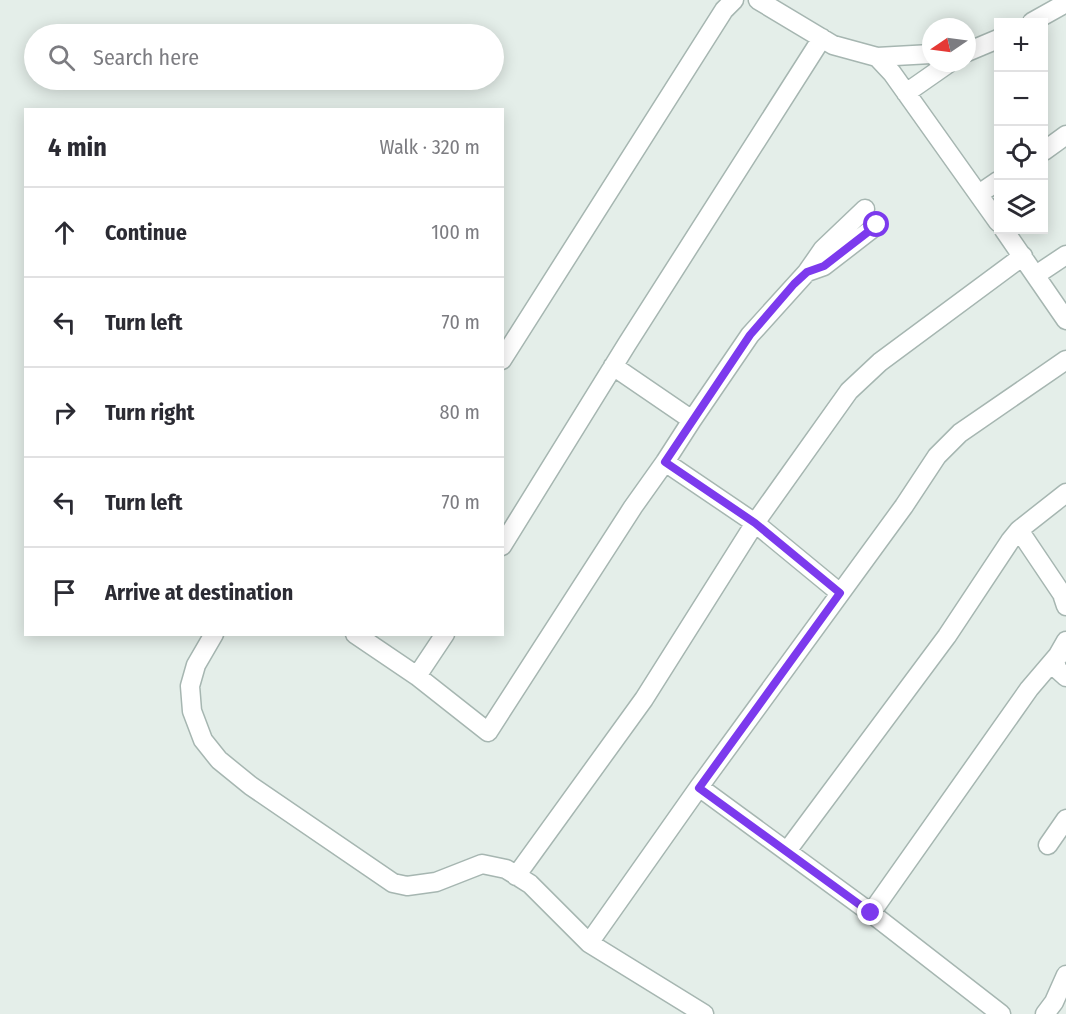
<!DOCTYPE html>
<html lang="en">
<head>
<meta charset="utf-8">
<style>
	:root { --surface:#fff; --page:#f2f2f3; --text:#2b2b33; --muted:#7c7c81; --line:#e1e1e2 }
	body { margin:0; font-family:"Fira Sans Condensed",sans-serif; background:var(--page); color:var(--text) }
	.controls { position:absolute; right:18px; top:18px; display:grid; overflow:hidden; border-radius:0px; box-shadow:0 3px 15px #0003 }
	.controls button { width:54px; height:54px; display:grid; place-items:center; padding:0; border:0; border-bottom:2px solid var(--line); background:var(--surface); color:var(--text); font:30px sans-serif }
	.compass { position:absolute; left:922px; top:18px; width:54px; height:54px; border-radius:50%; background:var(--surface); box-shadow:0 3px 15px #0003; rotate:257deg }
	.stop { position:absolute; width:18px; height:18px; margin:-14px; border:4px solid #7c3aed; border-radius:50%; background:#fff }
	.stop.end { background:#7c3aed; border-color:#fff; box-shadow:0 2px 6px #0008 }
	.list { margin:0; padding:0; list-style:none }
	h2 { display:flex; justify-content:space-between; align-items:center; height:78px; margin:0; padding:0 24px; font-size:26px }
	h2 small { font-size:20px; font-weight:400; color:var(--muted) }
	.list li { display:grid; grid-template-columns:39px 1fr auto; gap:18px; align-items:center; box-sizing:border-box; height:90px; padding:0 24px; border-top:2px solid var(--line) }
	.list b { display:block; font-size:22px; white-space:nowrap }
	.list em { font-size:20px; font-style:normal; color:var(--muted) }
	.icon { flex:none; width:33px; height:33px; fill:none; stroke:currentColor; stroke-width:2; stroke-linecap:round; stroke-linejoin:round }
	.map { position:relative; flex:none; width:1066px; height:1014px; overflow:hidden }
	.search { position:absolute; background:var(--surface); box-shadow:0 3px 15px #0003; left:24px; top:24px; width:480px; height:66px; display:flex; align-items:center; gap:15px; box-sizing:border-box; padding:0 21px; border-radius:33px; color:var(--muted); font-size:22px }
	.panel { position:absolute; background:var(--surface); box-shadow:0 3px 15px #0003; left:24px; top:108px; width:480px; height:528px; border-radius:0px }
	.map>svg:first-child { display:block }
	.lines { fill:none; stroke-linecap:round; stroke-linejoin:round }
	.minor-casing { stroke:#a6b6b1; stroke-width:21 }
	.minor { stroke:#fff; stroke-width:18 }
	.route { stroke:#7c3aed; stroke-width:8 }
</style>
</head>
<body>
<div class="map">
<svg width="1066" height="1014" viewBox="0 0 1066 1014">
	<rect width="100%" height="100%" fill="#e4eee9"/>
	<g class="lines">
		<g class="minor-casing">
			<path id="minor" d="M758,0L833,45L877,57L931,54
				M1032,22L1066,3
				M967,52L998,39
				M877,57L892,73L998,222
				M906,93L949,63
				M1044,151L1066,135
				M979,194L998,181
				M865,209L823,249L807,272L824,266L877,225
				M1004,230L1066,320
				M1036,275L1066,255
				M502,360L724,10L734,0
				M613,366L692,420
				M665,462L755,523L840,593
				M1019,530L1062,594L1066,606
				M502,546L627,344L822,38
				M214,634L196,665L190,686L192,711L203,740L219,760L251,786L393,883L407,886L436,882L482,864L506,869L530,884L589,943L704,1014
				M355,634L417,676L488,732L633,507L665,462L692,420L750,335L807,272
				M1062,652L1056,659V668L1066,677
				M417,676L445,634
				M699,787L871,913L1001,1014
				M1048,845L1066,819
				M787,851L947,636L1010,541L1019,530L1066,493
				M516,876L644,699L755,523L849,391L880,362L1023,256
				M871,913L1029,689L1058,655L1066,641
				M589,943L699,787L904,506L937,456L960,433L1066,360
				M1045,1014L1054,1002L1066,975"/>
		</g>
		<use href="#minor" class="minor"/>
	</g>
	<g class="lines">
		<path class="route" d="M871,913L699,788L840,593L755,523L665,462L750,335L794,284L807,272L824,266L877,225"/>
	</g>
</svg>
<div class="controls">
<button>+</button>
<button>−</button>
<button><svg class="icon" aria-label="locate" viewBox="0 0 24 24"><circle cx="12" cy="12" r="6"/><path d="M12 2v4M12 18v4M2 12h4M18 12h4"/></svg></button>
<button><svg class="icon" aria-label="layers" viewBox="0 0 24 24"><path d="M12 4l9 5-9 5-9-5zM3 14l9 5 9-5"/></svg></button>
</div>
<svg class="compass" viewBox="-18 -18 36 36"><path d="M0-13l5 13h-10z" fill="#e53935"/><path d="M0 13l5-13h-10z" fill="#7c7c81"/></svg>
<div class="stop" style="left:877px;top:225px"></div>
<div class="stop end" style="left:871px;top:913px"></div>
<div class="search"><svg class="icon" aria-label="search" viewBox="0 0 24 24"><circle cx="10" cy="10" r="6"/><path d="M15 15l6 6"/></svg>Search here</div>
<section class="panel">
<h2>4 min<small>Walk · 320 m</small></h2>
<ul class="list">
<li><svg class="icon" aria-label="ahead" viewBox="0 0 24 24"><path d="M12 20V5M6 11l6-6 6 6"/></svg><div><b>Continue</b></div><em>100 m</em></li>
<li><svg class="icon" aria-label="left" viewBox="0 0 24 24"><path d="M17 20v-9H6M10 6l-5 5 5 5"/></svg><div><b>Turn left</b></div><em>70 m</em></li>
<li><svg class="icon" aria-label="right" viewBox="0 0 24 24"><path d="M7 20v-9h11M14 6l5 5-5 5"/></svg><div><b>Turn right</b></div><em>80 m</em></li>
<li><svg class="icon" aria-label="left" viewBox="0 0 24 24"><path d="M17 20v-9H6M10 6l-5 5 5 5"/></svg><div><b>Turn left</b></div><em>70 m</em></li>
<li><svg class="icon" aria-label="arrive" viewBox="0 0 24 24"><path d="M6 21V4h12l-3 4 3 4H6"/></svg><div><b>Arrive at destination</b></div></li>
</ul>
</section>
</div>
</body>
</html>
